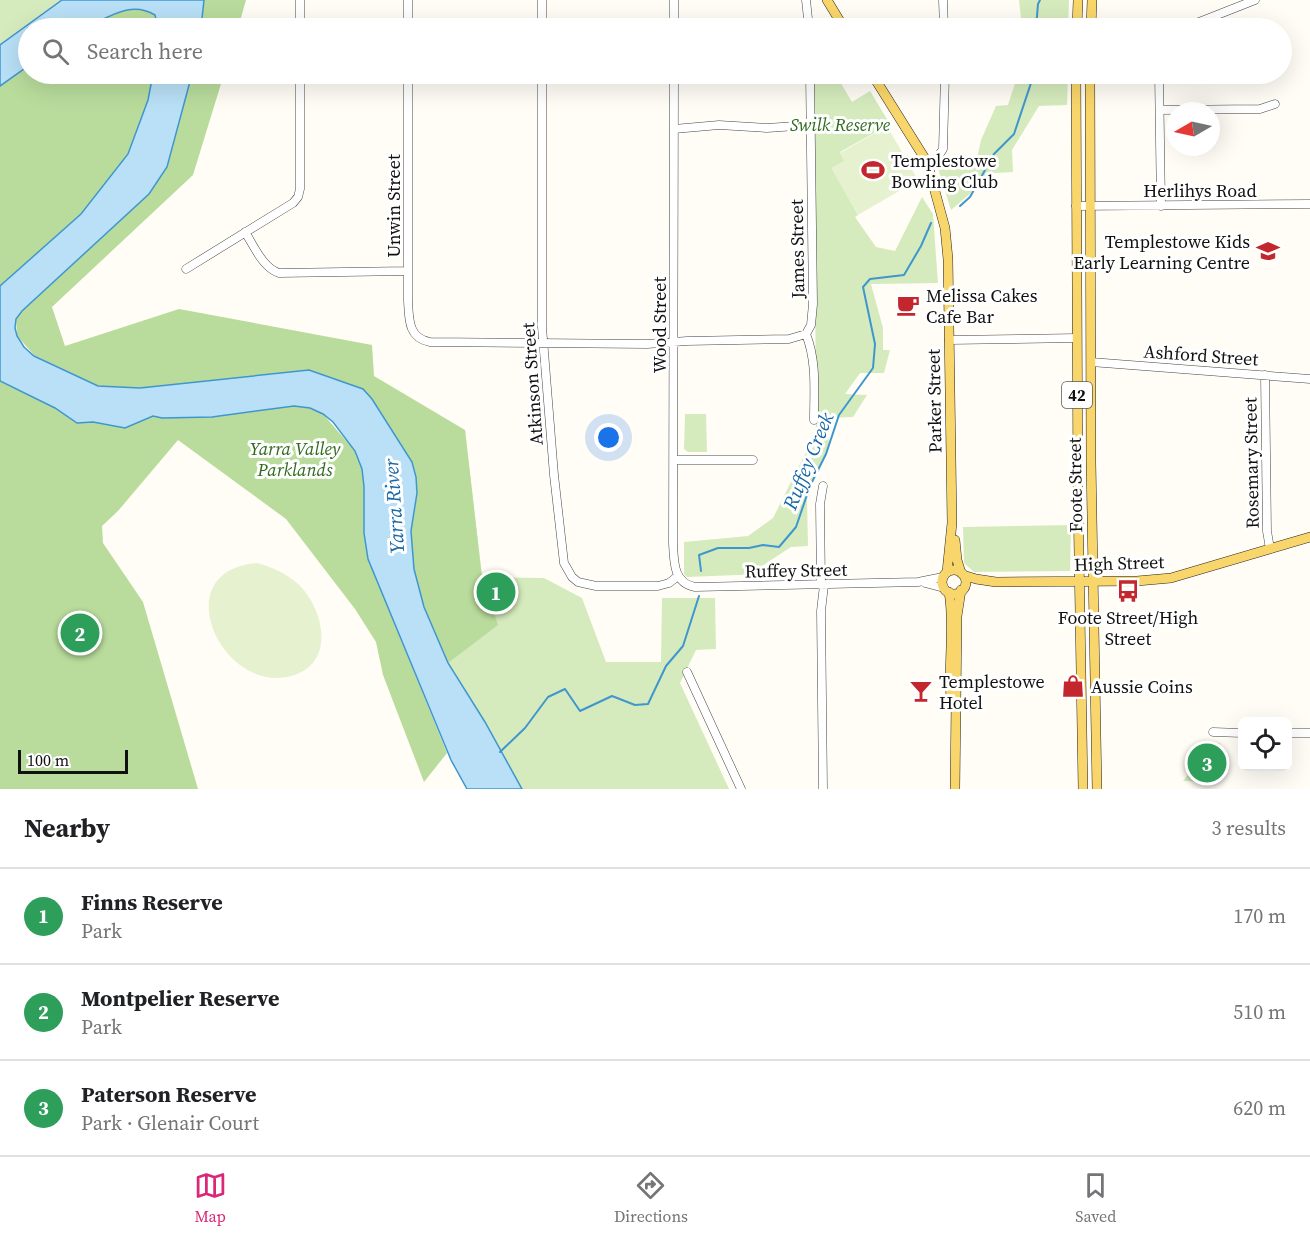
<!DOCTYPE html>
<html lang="en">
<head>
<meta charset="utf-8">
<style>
	:root { --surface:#fff; --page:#f2f2f2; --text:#202124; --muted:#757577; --line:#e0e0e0; --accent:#db2777 }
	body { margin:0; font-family:"Source Serif 4",serif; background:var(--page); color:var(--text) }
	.controls { position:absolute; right:18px; bottom:18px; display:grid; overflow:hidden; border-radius:9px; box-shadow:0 6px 24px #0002 }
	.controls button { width:54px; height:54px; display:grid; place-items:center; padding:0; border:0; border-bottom:2px solid var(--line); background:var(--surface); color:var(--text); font:30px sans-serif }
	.compass { position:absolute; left:1166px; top:102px; width:54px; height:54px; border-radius:50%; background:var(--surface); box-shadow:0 6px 24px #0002; rotate:261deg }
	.scale { position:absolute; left:18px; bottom:15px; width:110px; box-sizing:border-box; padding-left:6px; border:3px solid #111; border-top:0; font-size:16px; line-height:21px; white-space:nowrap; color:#111; -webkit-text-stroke:4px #fff; paint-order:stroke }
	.you { position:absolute; left:609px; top:438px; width:21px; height:21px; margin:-15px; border:4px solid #fff; border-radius:50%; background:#1a73e8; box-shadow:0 0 0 9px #1a73e833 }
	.badge { display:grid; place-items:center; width:39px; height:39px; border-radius:50%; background:var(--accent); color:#fff; font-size:20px; font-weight:700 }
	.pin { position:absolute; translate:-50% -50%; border:3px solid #fff; box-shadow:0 2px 6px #0006 }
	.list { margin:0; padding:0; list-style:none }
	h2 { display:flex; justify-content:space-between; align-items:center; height:78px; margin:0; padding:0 24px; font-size:26px }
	h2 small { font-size:20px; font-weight:400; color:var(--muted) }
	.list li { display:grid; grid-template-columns:39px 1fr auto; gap:18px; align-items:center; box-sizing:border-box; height:96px; padding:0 24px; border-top:2px solid var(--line) }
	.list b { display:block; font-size:22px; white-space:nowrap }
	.list p { margin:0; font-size:20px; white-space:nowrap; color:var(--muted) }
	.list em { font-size:20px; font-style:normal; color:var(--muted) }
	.icon { flex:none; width:33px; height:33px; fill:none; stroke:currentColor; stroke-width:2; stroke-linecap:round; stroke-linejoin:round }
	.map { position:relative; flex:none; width:1310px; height:789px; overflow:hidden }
	.search { position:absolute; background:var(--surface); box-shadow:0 6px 24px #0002; left:18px; right:18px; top:18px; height:66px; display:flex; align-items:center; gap:15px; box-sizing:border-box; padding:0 21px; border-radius:33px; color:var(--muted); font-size:22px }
	.sheet { height:366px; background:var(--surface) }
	nav { display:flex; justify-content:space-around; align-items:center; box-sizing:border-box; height:84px; border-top:2px solid var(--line); background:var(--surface); font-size:16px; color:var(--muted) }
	nav a { display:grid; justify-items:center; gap:3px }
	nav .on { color:var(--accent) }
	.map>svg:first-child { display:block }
	.green { fill:#d5ebbd }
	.forest { fill:#b9dc9c }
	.pitch { fill:#e6f2cf }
	.water { fill:#b9e0f7; stroke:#3f96cf; stroke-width:1.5 }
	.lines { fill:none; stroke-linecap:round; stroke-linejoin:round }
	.stream { stroke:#3f96cf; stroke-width:2 }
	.minor-casing { stroke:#444; stroke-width:9 }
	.major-casing { stroke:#222; stroke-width:10 }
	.minor { stroke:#fff; stroke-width:8 }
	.major { stroke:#f9d66b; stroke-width:9 }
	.labels { text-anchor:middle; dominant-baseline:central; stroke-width:6; stroke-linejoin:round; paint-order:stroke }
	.shield { fill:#fff; stroke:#585858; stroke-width:1.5 }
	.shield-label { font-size:16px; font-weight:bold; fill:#111 }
	.park-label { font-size:18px; font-style:italic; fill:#2f6b1f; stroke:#fff }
	.poi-label { font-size:18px; fill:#111; stroke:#fff; text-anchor:start }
	.street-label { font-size:18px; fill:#111; stroke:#fff }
	.water-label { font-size:20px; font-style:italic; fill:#1768a6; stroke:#fff }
</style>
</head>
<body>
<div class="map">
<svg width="1310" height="789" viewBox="0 0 1310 789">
	<rect width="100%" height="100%" fill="#fffdf5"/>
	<path class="green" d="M0,0H62L0,50Z
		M1019,0H1069L1068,28H1022Z
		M814,74L836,75L852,102L870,91L890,124L840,152L845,161L832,168L858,215L855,217L876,247L895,251L922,197L933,214L938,283L871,284L883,328V350H890L884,373H860L845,394L867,395L853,417L828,418L829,446L810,486L807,499L808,546L791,547L762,566V574L687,577L684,574V542L748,536L773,518L806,452L812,449L816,435Z
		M1018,74H1068L1067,105L1039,106L1012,150L1013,172L994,173L951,210L938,168L958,163H976L981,140L996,106L1008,105Z
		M685,414H706L707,452H688L684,449Z
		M425,430H465L482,577L544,578L582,598L606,662H661L662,598H715L716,649L696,650L680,683L729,789H522L485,722L448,663Z
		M1071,525L1070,571L974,572L964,563L963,527Z
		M1220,743L1214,782L1183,781L1211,745Z"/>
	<path class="forest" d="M204,0H246L238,28H201Z
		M132,8L141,9L155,15L158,28H84L92,23Z
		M28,66V74H153L148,100L128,154L81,214L0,286V86Z
		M192,74H224L193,175L52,307L65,346L179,309L372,345L374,376L465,430L482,577L498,625L448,663L424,607L414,569L411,531L417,493L412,462L372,399L363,389L309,370L140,388L98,386L34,355L17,336L16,319L22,311L62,273L188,91Z
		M0,381L55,408L77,423L93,422L125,428L153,416L162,418L212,417L294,406L310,408L323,414L355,451L362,469L364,487V534L368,559L447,753L424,782L383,675L376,642L355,609L286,519L178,440L118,511L102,526L103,543L143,602L198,789H0Z"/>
	<path class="pitch" d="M887,126L918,180L858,215L831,168L844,161L840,153Z
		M257,563C272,567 285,573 297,583C324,607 337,664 291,676C222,695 164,571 257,563Z"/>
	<path class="water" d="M62,0H204L201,28H158L155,15C130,0 108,18 85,28C76,31 41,28 28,28V66L0,86V45Z
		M153,74H192L167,167L149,194L22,311L16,319L15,328L17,336L24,347L34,356L98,386L140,388L309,370L363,389L372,399L412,462L416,477L417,493L411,531L414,569L424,607L448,663L485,722L522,789H467L451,760L368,559L364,533V487L362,469L355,451L333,422L323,414L310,408L294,406L212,417L162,418L153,416L125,428L93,422L77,423L55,408L0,381V286L81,214L128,154L148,100Z"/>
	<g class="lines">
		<path class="stream" d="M1036,28L1038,4L1040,0
			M960,206L970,197L994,154L1014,134L1034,74
			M701,571L699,555L718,548H749L763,545L779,547L796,527L810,486L826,454L839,415L873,368L875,344L863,287L870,279L904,275L921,246L931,223
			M500,752L525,728L548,697L565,689L580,711L612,696L635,705L648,704L666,666L683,646L699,596"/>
		<g class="minor-casing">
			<path id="minor" d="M300,0V28
				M408,0V28
				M674,0V28
				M806,0L809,28
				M943,0L944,28
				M542,28V0
				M1184,28L1255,0
				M408,74V300C409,319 408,338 430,342L647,344L687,341L789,339L806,334
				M542,74V327L554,475L564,563L572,577L578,582L596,586H658L669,583L678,576
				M674,74L673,543C674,561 673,583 695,587L918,582L943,577
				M810,74L813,304L811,325L806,334C817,362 814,391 814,420
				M1159,74L1161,206
				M1160,110L1260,109L1275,104
				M674,129L719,125L767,128L810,125
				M927,162L937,158L943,149L945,74
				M1076,206L1310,204
				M245,232C254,246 263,268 279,273L408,271
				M186,269L293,203L298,197L300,189V74
				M949,340L1077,338
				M1091,362L1310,379
				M1265,375L1267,531L1270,549
				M675,460H753
				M925,583L944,588
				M821,585L820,504L823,486
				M687,672L741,789
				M1213,732L1242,733
				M1288,733H1310
				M823,789L821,611L824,585"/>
		</g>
		<g class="major-casing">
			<path id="major" d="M827,0L844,28
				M1077,28L1078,0
				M1091,28L1092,0
				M872,74L927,162L945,228L948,259L952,523L947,572
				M1076,74L1078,497L1083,789
				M1090,74L1091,462L1097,789
				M955,540L957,560L961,573
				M942 582a12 12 0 1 1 24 0a12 12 0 1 1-24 0Z
				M963,575L976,579L996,582L1137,581L1171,578L1310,537
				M949,592C955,625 948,664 951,698
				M955,789L957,616L961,590"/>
		</g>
		<use href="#minor" class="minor"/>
		<use href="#major" class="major"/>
	</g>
	<defs>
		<g id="stadium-bare" transform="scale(1.8)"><path d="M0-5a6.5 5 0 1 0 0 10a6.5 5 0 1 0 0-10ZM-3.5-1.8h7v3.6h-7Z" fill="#c4262e" stroke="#fff" stroke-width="2.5" paint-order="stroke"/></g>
		<g id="school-bare" transform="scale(1.8)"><path d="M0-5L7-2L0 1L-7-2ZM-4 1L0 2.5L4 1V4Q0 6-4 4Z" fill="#c4262e" stroke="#fff" stroke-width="2.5" paint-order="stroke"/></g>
		<g id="cafe-bare" transform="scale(1.8)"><path d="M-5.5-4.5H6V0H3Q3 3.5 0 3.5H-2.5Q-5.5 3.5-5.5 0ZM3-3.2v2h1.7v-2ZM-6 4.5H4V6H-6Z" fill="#c4262e" stroke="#fff" stroke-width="2.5" paint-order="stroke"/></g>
		<g id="bus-bare" transform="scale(1.8)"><path d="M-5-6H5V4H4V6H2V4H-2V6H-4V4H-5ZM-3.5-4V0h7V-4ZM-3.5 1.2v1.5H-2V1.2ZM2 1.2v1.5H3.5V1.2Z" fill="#c4262e" stroke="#fff" stroke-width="2.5" paint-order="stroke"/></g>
		<g id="shop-bare" transform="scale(1.8)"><path d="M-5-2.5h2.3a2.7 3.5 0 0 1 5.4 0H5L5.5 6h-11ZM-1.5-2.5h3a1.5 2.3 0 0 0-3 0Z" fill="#c4262e" stroke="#fff" stroke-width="2.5" paint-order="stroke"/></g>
		<g id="bar-bare" transform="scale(1.8)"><path d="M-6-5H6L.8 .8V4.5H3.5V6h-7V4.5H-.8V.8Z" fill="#c4262e" stroke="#fff" stroke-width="2.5" paint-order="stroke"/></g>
	</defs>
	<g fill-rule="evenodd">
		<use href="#stadium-bare" x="873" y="170"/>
		<use href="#school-bare" x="1268" y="251"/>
		<use href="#cafe-bare" x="908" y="305"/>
		<use href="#bus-bare" x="1128" y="591"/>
		<use href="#shop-bare" x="1073" y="686"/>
		<use href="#bar-bare" x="921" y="691"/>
	</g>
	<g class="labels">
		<rect class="shield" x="1062" y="382" width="30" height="26" rx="4.5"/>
		<g class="shield-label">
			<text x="1077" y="395">42</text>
		</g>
		<g class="park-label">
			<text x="840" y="124">Swilk Reserve</text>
			<text x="295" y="448">Yarra Valley<tspan x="295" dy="21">Parklands</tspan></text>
		</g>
		<g class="poi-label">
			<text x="891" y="160">Templestowe<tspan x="891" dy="21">Bowling Club</tspan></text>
			<text x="1250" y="241" text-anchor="end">Templestowe Kids<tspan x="1250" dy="21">Early Learning Centre</tspan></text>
			<text x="926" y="295">Melissa Cakes<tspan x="926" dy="21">Cafe Bar</tspan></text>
			<text x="1128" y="617" text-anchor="middle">Foote Street/High<tspan x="1128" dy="21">Street</tspan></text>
			<text x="939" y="681">Templestowe<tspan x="939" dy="21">Hotel</tspan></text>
			<text x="1091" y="686">Aussie Coins</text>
		</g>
		<g class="street-label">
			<text x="1200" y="190">Herlihys Road</text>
			<text transform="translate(393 206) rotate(-90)">Unwin Street</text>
			<text transform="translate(797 249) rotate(-91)">James Street</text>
			<text transform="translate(659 325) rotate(-90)">Wood Street</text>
			<text transform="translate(1201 355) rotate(4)">Ashford Street</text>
			<text transform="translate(532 384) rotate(-94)">Atkinson Street</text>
			<text transform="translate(934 401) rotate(-91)">Parker Street</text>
			<text transform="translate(1251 463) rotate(-91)">Rosemary Street</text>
			<text transform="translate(1075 485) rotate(-91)">Foote Street</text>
			<text transform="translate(1119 563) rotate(-2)">High Street</text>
			<text transform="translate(796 570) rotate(-1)">Ruffey Street</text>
		</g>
		<g class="water-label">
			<text transform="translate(808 461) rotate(-68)">Ruffey Creek</text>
			<text transform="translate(394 506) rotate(-94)">Yarra River</text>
		</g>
	</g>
</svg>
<div class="controls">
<button><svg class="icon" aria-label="locate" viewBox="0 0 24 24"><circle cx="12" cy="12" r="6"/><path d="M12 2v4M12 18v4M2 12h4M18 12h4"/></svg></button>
</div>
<svg class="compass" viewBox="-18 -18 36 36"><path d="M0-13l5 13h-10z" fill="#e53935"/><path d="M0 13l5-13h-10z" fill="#757577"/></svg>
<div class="scale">100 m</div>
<div class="you"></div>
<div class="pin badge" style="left:496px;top:592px;background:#2e9e5b">1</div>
<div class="pin badge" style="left:80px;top:633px;background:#2e9e5b">2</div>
<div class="pin badge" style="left:1207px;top:763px;background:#2e9e5b">3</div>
<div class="search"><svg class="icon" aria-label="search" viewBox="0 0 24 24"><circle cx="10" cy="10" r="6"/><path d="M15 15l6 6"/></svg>Search here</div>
</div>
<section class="sheet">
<h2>Nearby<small>3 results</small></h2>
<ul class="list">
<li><span class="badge" style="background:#2e9e5b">1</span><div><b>Finns Reserve</b><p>Park</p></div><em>170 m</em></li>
<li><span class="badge" style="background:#2e9e5b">2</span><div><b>Montpelier Reserve</b><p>Park</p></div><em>510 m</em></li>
<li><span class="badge" style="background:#2e9e5b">3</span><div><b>Paterson Reserve</b><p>Park · Glenair Court</p></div><em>620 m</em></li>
</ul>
</section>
<nav>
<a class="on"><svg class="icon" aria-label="map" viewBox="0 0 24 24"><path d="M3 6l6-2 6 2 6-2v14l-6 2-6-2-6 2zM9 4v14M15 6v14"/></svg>Map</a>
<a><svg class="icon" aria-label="directions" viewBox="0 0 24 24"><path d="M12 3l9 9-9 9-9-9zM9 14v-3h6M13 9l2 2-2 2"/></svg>Directions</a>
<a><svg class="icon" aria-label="saved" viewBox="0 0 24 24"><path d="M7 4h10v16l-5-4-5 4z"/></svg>Saved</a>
</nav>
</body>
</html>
